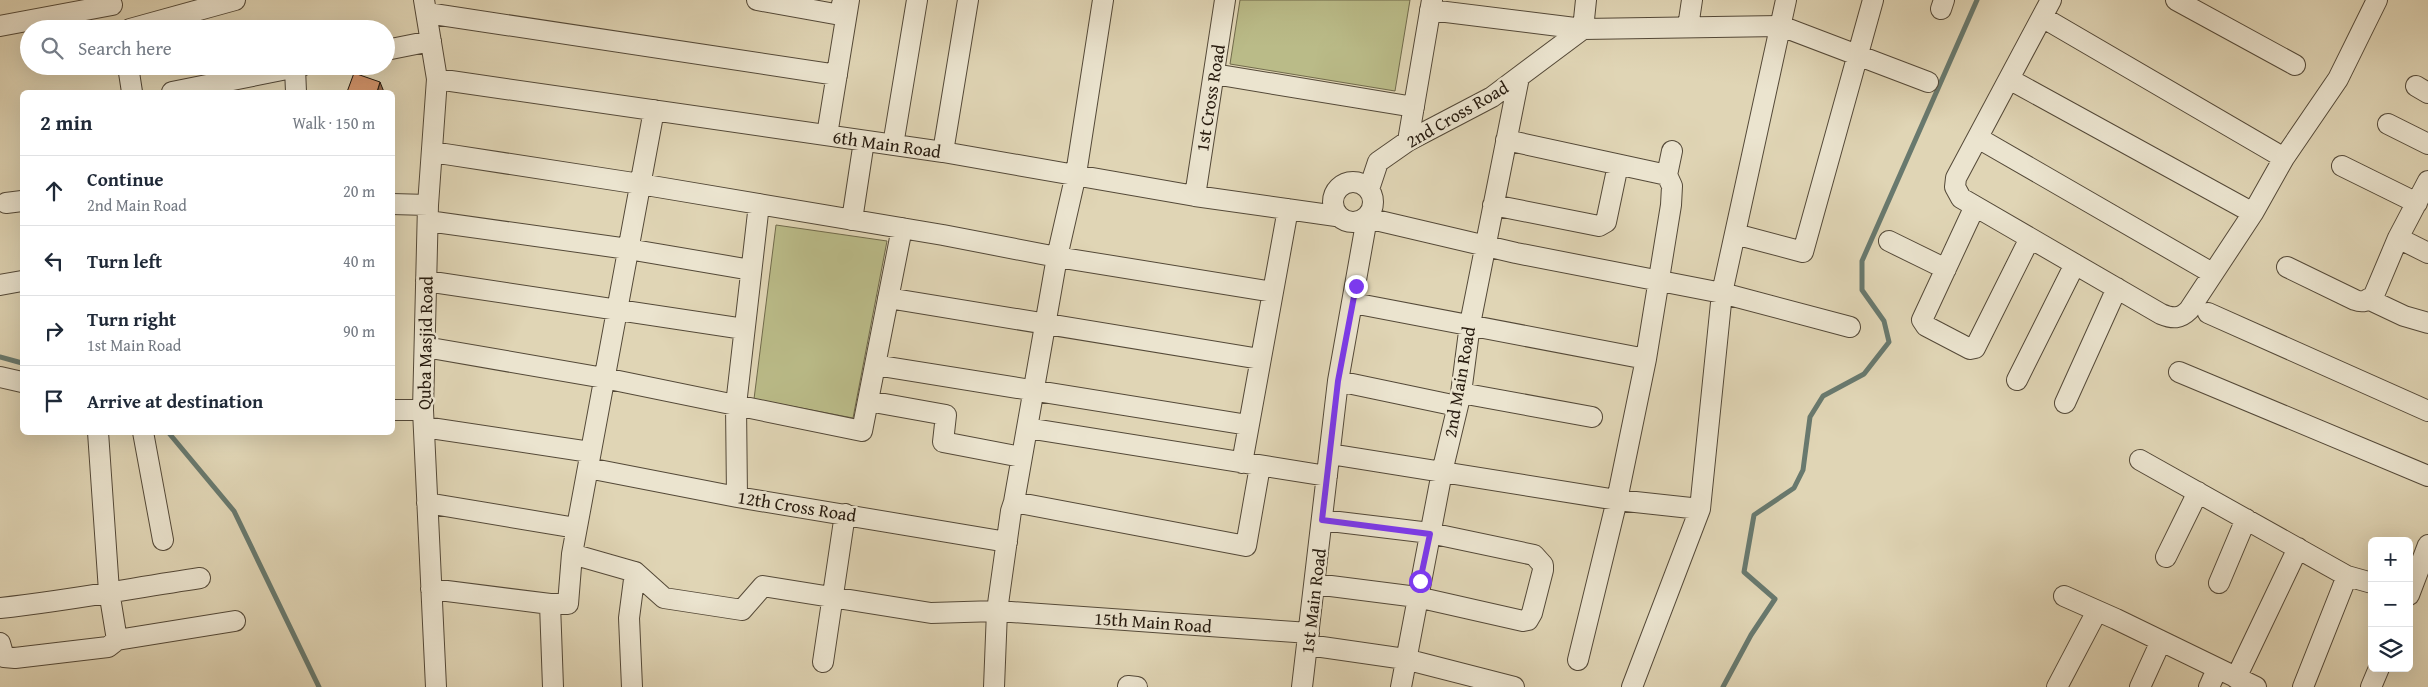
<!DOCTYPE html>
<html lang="en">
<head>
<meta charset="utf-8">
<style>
	:root { --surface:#fff; --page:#f2f2f3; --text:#1f2937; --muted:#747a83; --line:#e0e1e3 }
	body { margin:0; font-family:"Gentium Book Plus",serif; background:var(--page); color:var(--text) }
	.controls { position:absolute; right:15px; bottom:15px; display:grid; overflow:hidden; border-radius:8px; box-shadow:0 5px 20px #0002 }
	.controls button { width:45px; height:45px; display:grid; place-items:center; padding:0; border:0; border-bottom:1px solid var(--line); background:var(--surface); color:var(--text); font:25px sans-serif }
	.stop { position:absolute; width:15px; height:15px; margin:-11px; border:4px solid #7c3aed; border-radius:50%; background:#fff }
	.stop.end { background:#7c3aed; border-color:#fff; box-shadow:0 1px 5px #0008 }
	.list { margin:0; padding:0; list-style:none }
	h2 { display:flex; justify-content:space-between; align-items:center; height:65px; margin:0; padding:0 20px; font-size:21px }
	h2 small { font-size:16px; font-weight:400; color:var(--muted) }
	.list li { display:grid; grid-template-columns:32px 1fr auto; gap:15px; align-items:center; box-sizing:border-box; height:70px; padding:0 20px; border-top:1px solid var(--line) }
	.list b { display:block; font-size:19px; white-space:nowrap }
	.list p { margin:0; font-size:16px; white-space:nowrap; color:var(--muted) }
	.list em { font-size:16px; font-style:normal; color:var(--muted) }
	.icon { flex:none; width:28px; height:28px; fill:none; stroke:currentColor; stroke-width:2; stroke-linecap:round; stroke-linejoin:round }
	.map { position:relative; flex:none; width:2428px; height:687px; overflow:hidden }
	.search { position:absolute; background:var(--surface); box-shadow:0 5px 20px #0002; left:20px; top:20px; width:375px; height:55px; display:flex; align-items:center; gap:12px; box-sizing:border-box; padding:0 18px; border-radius:28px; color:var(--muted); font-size:19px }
	.panel { position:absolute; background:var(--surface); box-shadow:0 5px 20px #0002; left:20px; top:90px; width:375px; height:345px; border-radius:8px }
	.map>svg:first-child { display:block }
	.green { fill:#babb88; stroke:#706a4b }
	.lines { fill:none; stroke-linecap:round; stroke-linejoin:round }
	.stream { stroke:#68796e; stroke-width:5 }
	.minor-casing { stroke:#544938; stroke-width:22 }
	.minor { stroke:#ebe4cf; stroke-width:20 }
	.shaded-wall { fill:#95694c; stroke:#261a0e }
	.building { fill:#d5966c; stroke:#261a0e }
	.route { stroke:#7c3aed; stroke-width:6 }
	.labels { text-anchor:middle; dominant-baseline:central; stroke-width:5; stroke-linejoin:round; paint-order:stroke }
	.street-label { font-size:18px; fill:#261a0e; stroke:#ebe4cf }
</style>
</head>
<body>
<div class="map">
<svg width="2428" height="687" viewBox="0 0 2428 687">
	<rect width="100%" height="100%" fill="#e0d5b5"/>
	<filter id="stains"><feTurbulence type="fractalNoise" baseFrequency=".004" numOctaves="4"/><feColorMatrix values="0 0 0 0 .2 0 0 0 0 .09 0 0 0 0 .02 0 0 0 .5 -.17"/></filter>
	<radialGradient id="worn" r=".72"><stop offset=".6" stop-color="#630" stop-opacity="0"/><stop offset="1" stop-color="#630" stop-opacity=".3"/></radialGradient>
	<path class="green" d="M1240,0H1410L1395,91L1230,64Z
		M776,225L887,241L853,418L754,399Z"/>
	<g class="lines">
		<path class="stream" d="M0,357L22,363
			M168,432L234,511L319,687
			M1723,687L1751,635L1775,599L1744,572L1754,515L1794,488L1803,470L1810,417L1823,396L1864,374L1889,342L1884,321L1862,290V261L1977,0"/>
		<g class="minor-casing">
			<path id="minor" d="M424,0L437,79L428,205L423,410L436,687
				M757,0L846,16L842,4
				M2051,0L1956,178L1955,187L1961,198L2161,314C2173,319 2180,319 2189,310L2253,213L2284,158L2338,79L2377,0
				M2176,0L2295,65
				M1941,9L1944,0
				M1430,10L1583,29L1781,26L1928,82
				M427,13L837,75
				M2042,17L2284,158
				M0,26L112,5
				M1688,27L1692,0
				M130,29L235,0
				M386,50L431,41
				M128,66L132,92
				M295,68L296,92
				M1214,74L1414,107
				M437,79L943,152L1195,196L1336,216
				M2009,79L2253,213
				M2416,86L2428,93
				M172,92L302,66
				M2388,124L2428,144
				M827,135L849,0
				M1978,138L2212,273
				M1506,140L1667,175
				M1408,141L1432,0
				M893,145L917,0
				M432,152L640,184L943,235L1057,257L1273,292
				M943,152L968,0
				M2342,166L2417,203
				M1333 202a20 20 0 1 1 40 0a20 20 0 1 1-40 0Z
				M1369,189L1378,162L1408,141L1492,97L1583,29L1586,0
				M1195,196L1225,0
				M6,203L22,201
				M392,204L428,205
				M1493,205L1599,226L1606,222L1618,165
				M1975,206L1922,320L1926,326L1970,349L1975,348L2030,238
				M852,220L864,141
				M428,221L628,249L751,270
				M1735,234L1803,252L1873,0
				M2398,238L2428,253
				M1889,241L1946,269
				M2287,267L2355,300C2363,303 2367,301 2374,295L2398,238L2428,181
				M426,281L744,329
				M0,285L22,281
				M888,298L1260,359
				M2368,299L2404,316L2428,323
				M1353,303L1646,359
				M2208,313L2428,411
				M425,347L604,378L862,431L902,228
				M875,365L1248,425
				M2179,372L2428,476
				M0,377L22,382
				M2017,380L2075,264
				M1338,381L1457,406
				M1461,393L1592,417
				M868,401L946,415L943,442L1021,457
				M2065,403L2117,288
				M392,410H423
				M424,427L590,452
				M1027,428L1327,476
				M143,432L163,540
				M1330,454L1617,500L1700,509
				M2140,460L2347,576L2372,583
				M1242,463L1288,209
				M588,468L737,497L1007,542
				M737,497L736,405L759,204
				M1014,502L1246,546L1260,466
				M427,503L576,528
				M572,554L635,572L664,598L742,610L763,586L931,613L997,611L1309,633
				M2166,557L2198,492
				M2219,583L2246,519
				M1315,584L1417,597L1523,621L1528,620L1532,613L1543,570V565L1534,555L1430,533L1322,520
				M431,589L550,604H568L572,554L654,110
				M2409,595L2428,545
				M2064,596L2116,619L2256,687
				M550,604L553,687
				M0,608C67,601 133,588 200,578
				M117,640L235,621
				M0,643L4,657L15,658L108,647L117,640L109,591L98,432
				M1308,645L1405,659L1514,687
				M1578,660L1617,500L1646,359L1671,205L1672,186L1667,175L1672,151
				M823,662L845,514
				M2236,678L2298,548
				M1128,686L1137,687
				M632,687L629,618L635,572
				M994,687L997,611L1011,511L1014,502L1057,257L1076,174L1103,0
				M1302,687L1338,381L1367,218L1516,253L1722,293L1850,327
				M1401,687L1442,472L1461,393L1470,324L1519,77
				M1632,687L1700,509L1722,293L1786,0
				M2057,687L2097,611
				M2140,687L2161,641
				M2209,687L2217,669
				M2303,687L2347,576
				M2371,687L2379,668"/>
		</g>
		<use href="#minor" class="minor"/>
	</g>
	<path class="shaded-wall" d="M380,82L384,92H377Z"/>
	<path class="building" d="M354,73L380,82L377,92H347Z"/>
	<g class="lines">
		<path class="route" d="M1356,286L1338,381L1322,520L1430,534L1420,581"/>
	</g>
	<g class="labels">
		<g class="street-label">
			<text transform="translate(1210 98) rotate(-81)">1st Cross Road</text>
			<text transform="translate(1457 114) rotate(-30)">2nd Cross Road</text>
			<text transform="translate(887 144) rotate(8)">6th Main Road</text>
			<text transform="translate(425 343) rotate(-89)">Quba Masjid Road</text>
			<text transform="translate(1459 382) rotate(-80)">2nd Main Road</text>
			<text transform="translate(797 506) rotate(9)">12th Cross Road</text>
			<text transform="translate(1313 601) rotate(-83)">1st Main Road</text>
			<text transform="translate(1153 622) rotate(4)">15th Main Road</text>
		</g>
	</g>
	<rect width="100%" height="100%" filter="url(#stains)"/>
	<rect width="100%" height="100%" fill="url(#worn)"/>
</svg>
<div class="controls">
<button>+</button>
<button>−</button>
<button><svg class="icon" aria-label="layers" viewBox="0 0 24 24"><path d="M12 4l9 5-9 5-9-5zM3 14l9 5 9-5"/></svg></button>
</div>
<div class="stop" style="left:1420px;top:581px"></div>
<div class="stop end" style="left:1356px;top:286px"></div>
<div class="search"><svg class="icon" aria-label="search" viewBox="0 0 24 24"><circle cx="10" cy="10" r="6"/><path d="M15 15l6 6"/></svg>Search here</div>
<section class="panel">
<h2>2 min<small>Walk · 150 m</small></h2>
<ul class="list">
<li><svg class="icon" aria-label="ahead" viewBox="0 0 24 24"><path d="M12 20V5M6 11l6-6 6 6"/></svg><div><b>Continue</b><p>2nd Main Road</p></div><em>20 m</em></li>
<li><svg class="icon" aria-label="left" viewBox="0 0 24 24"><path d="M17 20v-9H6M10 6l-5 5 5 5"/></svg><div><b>Turn left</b></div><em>40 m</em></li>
<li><svg class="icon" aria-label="right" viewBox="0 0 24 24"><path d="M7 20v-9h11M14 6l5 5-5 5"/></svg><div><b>Turn right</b><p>1st Main Road</p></div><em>90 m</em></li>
<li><svg class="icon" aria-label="arrive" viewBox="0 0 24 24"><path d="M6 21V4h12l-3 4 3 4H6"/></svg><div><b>Arrive at destination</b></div></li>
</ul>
</section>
</div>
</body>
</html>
